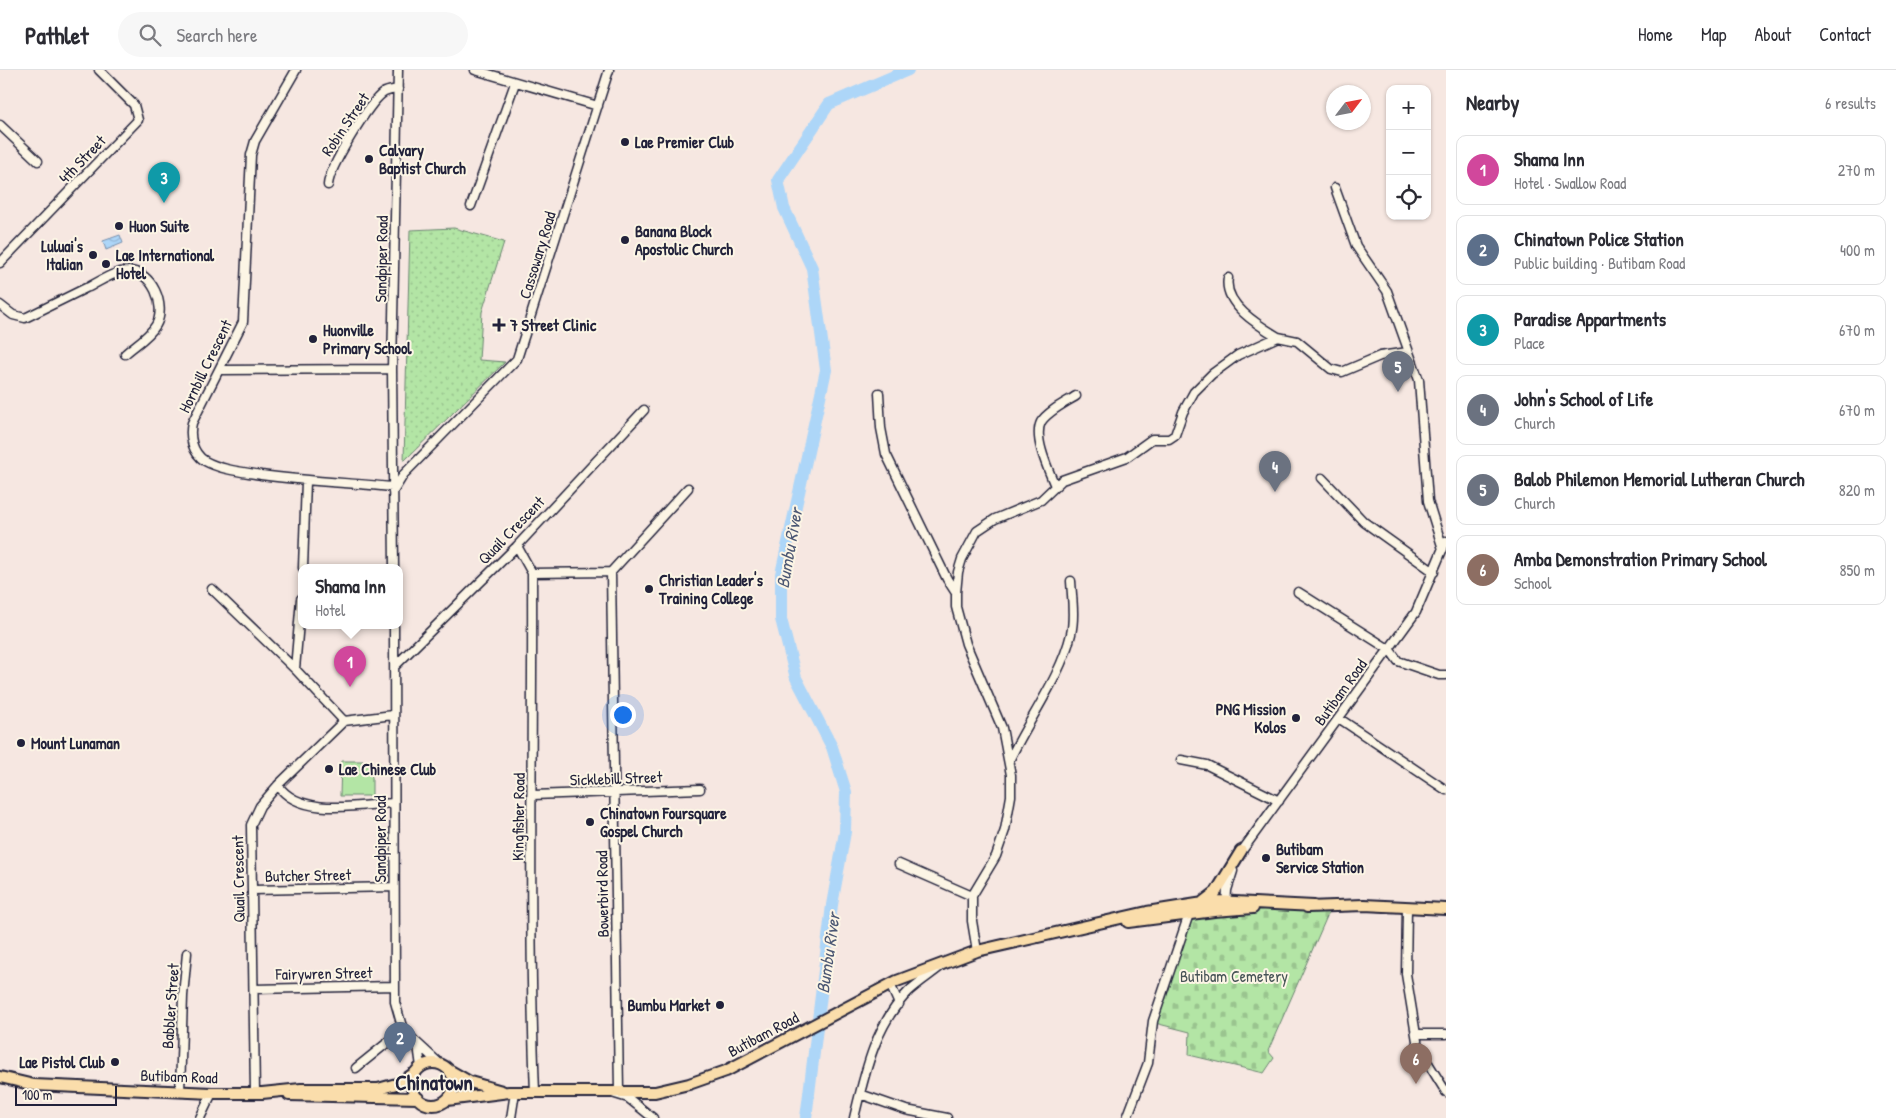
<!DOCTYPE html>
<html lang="en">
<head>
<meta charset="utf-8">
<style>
	:root { --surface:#fff; --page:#f7f7f7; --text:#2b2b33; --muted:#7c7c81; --line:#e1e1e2; --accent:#0f766e }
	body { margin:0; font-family:"Patrick Hand",sans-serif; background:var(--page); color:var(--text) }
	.controls { position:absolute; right:15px; top:15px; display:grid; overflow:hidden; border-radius:10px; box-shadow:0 1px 4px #0004 }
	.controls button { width:45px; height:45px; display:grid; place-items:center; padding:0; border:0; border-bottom:1px solid var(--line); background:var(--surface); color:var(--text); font:25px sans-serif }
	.compass { position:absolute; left:1326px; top:15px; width:45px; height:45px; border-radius:50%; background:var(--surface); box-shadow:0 1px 4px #0004; rotate:58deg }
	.scale { position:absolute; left:15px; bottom:12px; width:102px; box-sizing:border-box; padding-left:5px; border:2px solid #22223b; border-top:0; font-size:14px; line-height:18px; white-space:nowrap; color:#22223b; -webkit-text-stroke:4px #fcf5e5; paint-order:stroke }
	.you { position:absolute; left:622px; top:644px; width:18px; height:18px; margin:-12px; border:4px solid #fff; border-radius:50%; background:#1a73e8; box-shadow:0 0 0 8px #1a73e833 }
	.badge { display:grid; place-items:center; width:32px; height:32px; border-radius:50%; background:var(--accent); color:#fff; font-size:16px; font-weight:700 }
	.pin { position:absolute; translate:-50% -41px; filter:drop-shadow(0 1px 2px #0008) }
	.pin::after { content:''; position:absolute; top:26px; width:18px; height:15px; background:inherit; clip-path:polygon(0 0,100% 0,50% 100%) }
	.popup { position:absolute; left:298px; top:494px; width:105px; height:65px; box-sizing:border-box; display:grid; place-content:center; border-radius:10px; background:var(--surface); filter:drop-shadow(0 1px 4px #0005); font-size:16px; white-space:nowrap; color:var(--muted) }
	.popup b { font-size:19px; color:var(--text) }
	.popup::after { content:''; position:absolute; left:50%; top:100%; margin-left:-10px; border:10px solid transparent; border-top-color:var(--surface) }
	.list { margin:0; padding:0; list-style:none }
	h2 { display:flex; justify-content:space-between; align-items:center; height:65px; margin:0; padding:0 20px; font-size:21px }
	h2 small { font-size:16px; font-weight:400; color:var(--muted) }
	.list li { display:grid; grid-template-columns:32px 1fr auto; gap:15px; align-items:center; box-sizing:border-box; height:70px; margin:0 10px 10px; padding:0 10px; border:1px solid var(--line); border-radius:10px }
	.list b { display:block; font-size:19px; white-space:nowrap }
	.list p { margin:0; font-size:16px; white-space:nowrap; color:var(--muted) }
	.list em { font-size:16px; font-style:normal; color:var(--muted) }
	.icon { flex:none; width:28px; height:28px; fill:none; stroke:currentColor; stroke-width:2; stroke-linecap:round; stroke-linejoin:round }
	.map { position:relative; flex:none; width:1446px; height:1048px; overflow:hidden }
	header { display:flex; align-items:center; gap:30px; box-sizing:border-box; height:70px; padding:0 25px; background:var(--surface); border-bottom:1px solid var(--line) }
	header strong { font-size:24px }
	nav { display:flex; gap:28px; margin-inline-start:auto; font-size:18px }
	.search { width:350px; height:45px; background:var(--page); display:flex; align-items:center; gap:12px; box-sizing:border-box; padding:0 18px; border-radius:28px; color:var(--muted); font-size:19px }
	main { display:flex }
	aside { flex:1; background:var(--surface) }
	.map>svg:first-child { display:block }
	.green { fill:#b3e5a5; stroke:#6a8470 }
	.cemetery { fill:url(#cemetery-stones); stroke:#6a8470 }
	.park { fill:url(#park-dots); stroke:#6a8470 }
	.water { fill:url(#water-waves); stroke:#758eac }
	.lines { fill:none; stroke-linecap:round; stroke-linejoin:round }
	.river { stroke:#add6f8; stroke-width:12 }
	.minor-casing { stroke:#22223b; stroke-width:11 }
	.major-casing { stroke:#22223b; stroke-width:14 }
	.minor { stroke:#fcf5e5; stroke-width:8 }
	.major { stroke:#faddab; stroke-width:10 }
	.poi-dot { fill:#22223b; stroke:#fcf5e5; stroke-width:2 }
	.labels { text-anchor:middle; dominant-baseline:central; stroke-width:4; stroke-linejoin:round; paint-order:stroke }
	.street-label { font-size:16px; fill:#22223b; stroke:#fcf5e5 }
	.poi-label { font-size:16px; font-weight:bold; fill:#22223b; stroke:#fcf5e5; text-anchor:start }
	.park-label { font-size:16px; fill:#465356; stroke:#fcf5e5 }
	.water-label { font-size:18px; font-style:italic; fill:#4c5874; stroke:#fcf5e5 }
	.district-label { font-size:21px; font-weight:bold; fill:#22223b; stroke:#fcf5e5 }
</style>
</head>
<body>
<header>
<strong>Pathlet</strong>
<div class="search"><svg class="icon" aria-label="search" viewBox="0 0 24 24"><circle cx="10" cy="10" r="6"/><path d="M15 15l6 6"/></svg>Search here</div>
<nav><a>Home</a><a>Map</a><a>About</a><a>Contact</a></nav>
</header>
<main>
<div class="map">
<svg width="1446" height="1048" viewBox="0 0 1446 1048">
	<defs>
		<pattern id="cemetery-stones" width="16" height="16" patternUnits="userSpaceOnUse" patternTransform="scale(1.25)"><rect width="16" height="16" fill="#b3e5a5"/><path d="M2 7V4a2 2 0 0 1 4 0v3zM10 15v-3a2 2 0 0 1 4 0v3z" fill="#9ac48f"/></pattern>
		<pattern id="park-dots" width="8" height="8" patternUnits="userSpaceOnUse" patternTransform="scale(1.25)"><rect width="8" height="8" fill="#b3e5a5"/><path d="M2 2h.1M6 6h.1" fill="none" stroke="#9ac48f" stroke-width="1.8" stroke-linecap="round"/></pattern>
		<pattern id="water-waves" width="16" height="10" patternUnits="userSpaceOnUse" patternTransform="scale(1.25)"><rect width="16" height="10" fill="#add6f8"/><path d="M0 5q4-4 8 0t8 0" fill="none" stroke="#95b7d6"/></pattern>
	</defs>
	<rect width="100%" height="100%" fill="#f6e7e1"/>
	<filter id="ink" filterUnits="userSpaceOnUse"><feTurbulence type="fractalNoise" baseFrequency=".02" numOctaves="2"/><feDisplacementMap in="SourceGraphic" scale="10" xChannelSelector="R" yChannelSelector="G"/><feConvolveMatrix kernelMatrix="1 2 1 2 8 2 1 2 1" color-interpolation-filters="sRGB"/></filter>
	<g filter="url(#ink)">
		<path class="green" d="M341,691H372V726H340Z"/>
		<path class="cemetery" d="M1332,835L1268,981L1274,988L1264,1003L1189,985L1190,962L1155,953L1189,844Z"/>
		<path class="park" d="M454,158L504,172L482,242L479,290L505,292L404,391L410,160Z"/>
		<path class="water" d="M120,165L123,173L106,180L103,171Z"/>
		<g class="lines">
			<path class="river" d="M806,1048L832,835L845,762L846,722L832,677L796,608L781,549V504L826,300L812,198L784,138L778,110L829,34L908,0"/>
			<g class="minor-casing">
				<path id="minor" d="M296,0L255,71L251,85L243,252L192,353C189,366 192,383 205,391C221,400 244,402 261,405C305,411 349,413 392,417
					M475,0L598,36
					M0,55L38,91
					M328,115C329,98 369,33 383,23C388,20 393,20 398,19
					M1335,118L1356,176L1387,221L1419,310L1428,431L1443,479
					M471,136L515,13
					M0,193L138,50L134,35L99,0
					M1228,208C1223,234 1258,255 1278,267
					M89,217C100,211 115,201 128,201C152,200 167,236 156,255C149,267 135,275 125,284
					M0,235L13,245L25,248L86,218
					M220,300L392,299
					M879,323L881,358L886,384L947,509L956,523V537L966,574L1002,658L1011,705V726L1005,760L996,786L972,826V851L977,881
					M1322,408L1364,452L1434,502
					M1055,416C1049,401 1033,368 1041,352C1048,341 1065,333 1076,326
					M393,422L404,404L517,289L609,0
					M517,476L532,503C533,676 528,849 535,1022
					M303,498L306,411
					M394,498L392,299L398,0
					M532,503L611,502
					M212,519L295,599L344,651
					M1298,522L1390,580L1398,591L1439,605H1446
					M956,523L958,502L962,489L977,461L995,449L1041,430L1062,410L1127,387L1152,369H1169L1175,365L1183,342L1194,322L1212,304L1238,285L1278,267L1297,271L1331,299L1342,302L1380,286L1408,282
					M394,556L395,932L403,960L440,994
					M395,596L517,476L644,340
					M295,599L301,529
					M1340,649L1446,720
					M1181,690L1207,695L1279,731
					M1009,691C1028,650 1061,607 1071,564C1075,547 1072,528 1071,511
					M278,715C299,748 360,735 394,733
					M533,725L700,719
					M1239,785L1416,542L1446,471
					M899,794L972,826
					M253,820L394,817
					M1226,836L1227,820L1233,801
					M1407,838L1406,904L1418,977L1446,1022
					M890,914L899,934
					M254,919L395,916
					M1416,964H1446
					M418,975L421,997
					M356,998L403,960
					M619,1021L611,502L688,418
					M180,1022L183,926L187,883
					M255,1023L251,755L260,736L278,715L344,651L393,645
					M615,1024L628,1028L653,1048
					M860,1024L906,1040L947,1048
					M200,1048L212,1023
					M511,1048L515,1022
					M854,1048C865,1002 875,955 909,921C919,912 930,905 940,897
					M1127,1048L1148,993L1153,951L1189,844"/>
			</g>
			<g class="major-casing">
				<path id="major" d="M1203,832L1216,822L1241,781
					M1307,837L1364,835L1446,839
					M1128,852L1214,841L1253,838
					M412 1014a21 21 0 1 1 42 0a21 21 0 1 1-42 0Z
					M449,1000L470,1012L502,1021
					M0,1007L34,1015L212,1023H262L301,1019H378L400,1013L416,1002
					M289,1025L418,1028
					M447,1030L509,1022H655L689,1014L726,1001L897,911L977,881L1147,842L1216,831L1314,836"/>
			</g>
			<use href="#minor" class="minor"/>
			<use href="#major" class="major"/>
		</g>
	</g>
	<g class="poi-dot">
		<circle cx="625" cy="72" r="5"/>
		<circle cx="369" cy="89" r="5"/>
		<circle cx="119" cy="156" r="5"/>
		<circle cx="625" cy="170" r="5"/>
		<circle cx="93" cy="185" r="5"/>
		<circle cx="106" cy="194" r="5"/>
		<path d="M496.5 247.5h5v5h5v5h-5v5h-5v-5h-5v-5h5z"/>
		<circle cx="313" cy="269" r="5"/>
		<circle cx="649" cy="519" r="5"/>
		<circle cx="1296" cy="648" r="5"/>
		<circle cx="21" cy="673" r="5"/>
		<circle cx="329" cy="699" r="5"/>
		<circle cx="590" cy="752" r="5"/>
		<circle cx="1266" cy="788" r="5"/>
		<circle cx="720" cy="935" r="5"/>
		<circle cx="115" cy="992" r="5"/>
	</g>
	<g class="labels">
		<g class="street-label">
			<text transform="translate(345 54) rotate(-56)">Robin Street</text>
			<text transform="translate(82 89) rotate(-46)">4th Street</text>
			<text transform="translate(537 185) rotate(-73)">Cassowary Road</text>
			<text transform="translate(381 189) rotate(-89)">Sandpiper Road</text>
			<text transform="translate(205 296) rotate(-64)">Hornbill Crescent</text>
			<text transform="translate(511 460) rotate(-46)">Quail Crescent</text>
			<text transform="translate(1340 622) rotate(-54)">Butibam Road</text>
			<text transform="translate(616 708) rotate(-2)">Sicklebill Street</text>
			<text transform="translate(518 747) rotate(-89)">Kingfisher Road</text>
			<text transform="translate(380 769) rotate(-90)">Sandpiper Road</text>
			<text transform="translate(308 805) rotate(-1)">Butcher Street</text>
			<text transform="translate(238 809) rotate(-91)">Quail Crescent</text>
			<text transform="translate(602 824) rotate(-91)">Bowerbird Road</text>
			<text transform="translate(324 903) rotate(-1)">Fairywren Street</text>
			<text transform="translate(170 936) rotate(-86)">Babbler Street</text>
			<text transform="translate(763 964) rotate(-28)">Butibam Road</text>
			<text transform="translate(179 1006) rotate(2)">Butibam Road</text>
		</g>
		<g class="poi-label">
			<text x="635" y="72">Lae Premier Club</text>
			<text x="379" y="80">Calvary<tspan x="379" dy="18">Baptist Church</tspan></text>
			<text x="129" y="156">Huon Suite</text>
			<text x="635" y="161">Banana Block<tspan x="635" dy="18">Apostolic Church</tspan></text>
			<text x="83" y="176" text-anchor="end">Luluai's<tspan x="83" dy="18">Italian</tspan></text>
			<text x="116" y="185">Lae International<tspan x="116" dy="18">Hotel</tspan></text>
			<text x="510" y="255">7 Street Clinic</text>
			<text x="323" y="260">Huonville<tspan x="323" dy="18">Primary School</tspan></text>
			<text x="659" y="510">Christian Leader's<tspan x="659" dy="18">Training College</tspan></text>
			<text x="1286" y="639" text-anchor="end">PNG Mission<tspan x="1286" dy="18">Kolos</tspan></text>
			<text x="31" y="673">Mount Lunaman</text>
			<text x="339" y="699">Lae Chinese Club</text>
			<text x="600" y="743">Chinatown Foursquare<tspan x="600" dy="18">Gospel Church</tspan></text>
			<text x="1276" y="779">Butibam<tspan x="1276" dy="18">Service Station</tspan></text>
			<text x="710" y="935" text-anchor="end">Bumbu Market</text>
			<text x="105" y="992" text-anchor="end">Lae Pistol Club</text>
		</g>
		<g class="park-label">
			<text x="1234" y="906">Butibam Cemetery</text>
		</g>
		<g class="water-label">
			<text transform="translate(789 478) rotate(-80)">Bumbu River</text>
			<text transform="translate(828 883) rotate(-82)">Bumbu River</text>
		</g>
		<g class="district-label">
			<text x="434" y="1012">Chinatown</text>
		</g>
	</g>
</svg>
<div class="controls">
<button>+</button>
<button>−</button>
<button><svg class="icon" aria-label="locate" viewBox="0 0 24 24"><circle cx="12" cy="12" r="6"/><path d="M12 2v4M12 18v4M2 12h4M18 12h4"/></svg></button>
</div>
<svg class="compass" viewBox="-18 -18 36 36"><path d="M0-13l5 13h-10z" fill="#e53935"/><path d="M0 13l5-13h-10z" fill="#7c7c81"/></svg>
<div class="scale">100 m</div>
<div class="you"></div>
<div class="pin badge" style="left:350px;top:617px;background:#d1479c">1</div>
<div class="popup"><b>Shama Inn</b>Hotel</div>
<div class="pin badge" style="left:400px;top:993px;background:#5c6f8a">2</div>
<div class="pin badge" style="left:164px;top:133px;background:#0f9aa8">3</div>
<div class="pin badge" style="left:1275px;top:422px;background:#6b7280">4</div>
<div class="pin badge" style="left:1398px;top:322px;background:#6b7280">5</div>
<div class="pin badge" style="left:1416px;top:1014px;background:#8d6e63">6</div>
</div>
<aside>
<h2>Nearby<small>6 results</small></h2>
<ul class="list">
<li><span class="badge" style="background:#d1479c">1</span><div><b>Shama Inn</b><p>Hotel · Swallow Road</p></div><em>270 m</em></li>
<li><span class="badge" style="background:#5c6f8a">2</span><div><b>Chinatown Police Station</b><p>Public building · Butibam Road</p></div><em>400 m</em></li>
<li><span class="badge" style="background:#0f9aa8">3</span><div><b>Paradise Appartments</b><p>Place</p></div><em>670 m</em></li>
<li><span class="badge" style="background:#6b7280">4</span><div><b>John's School of Life</b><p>Church</p></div><em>670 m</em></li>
<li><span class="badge" style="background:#6b7280">5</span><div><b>Balob Philemon Memorial Lutheran Church</b><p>Church</p></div><em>820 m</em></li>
<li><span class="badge" style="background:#8d6e63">6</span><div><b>Amba Demonstration Primary School</b><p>School</p></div><em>850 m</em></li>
</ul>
</aside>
</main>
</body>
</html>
